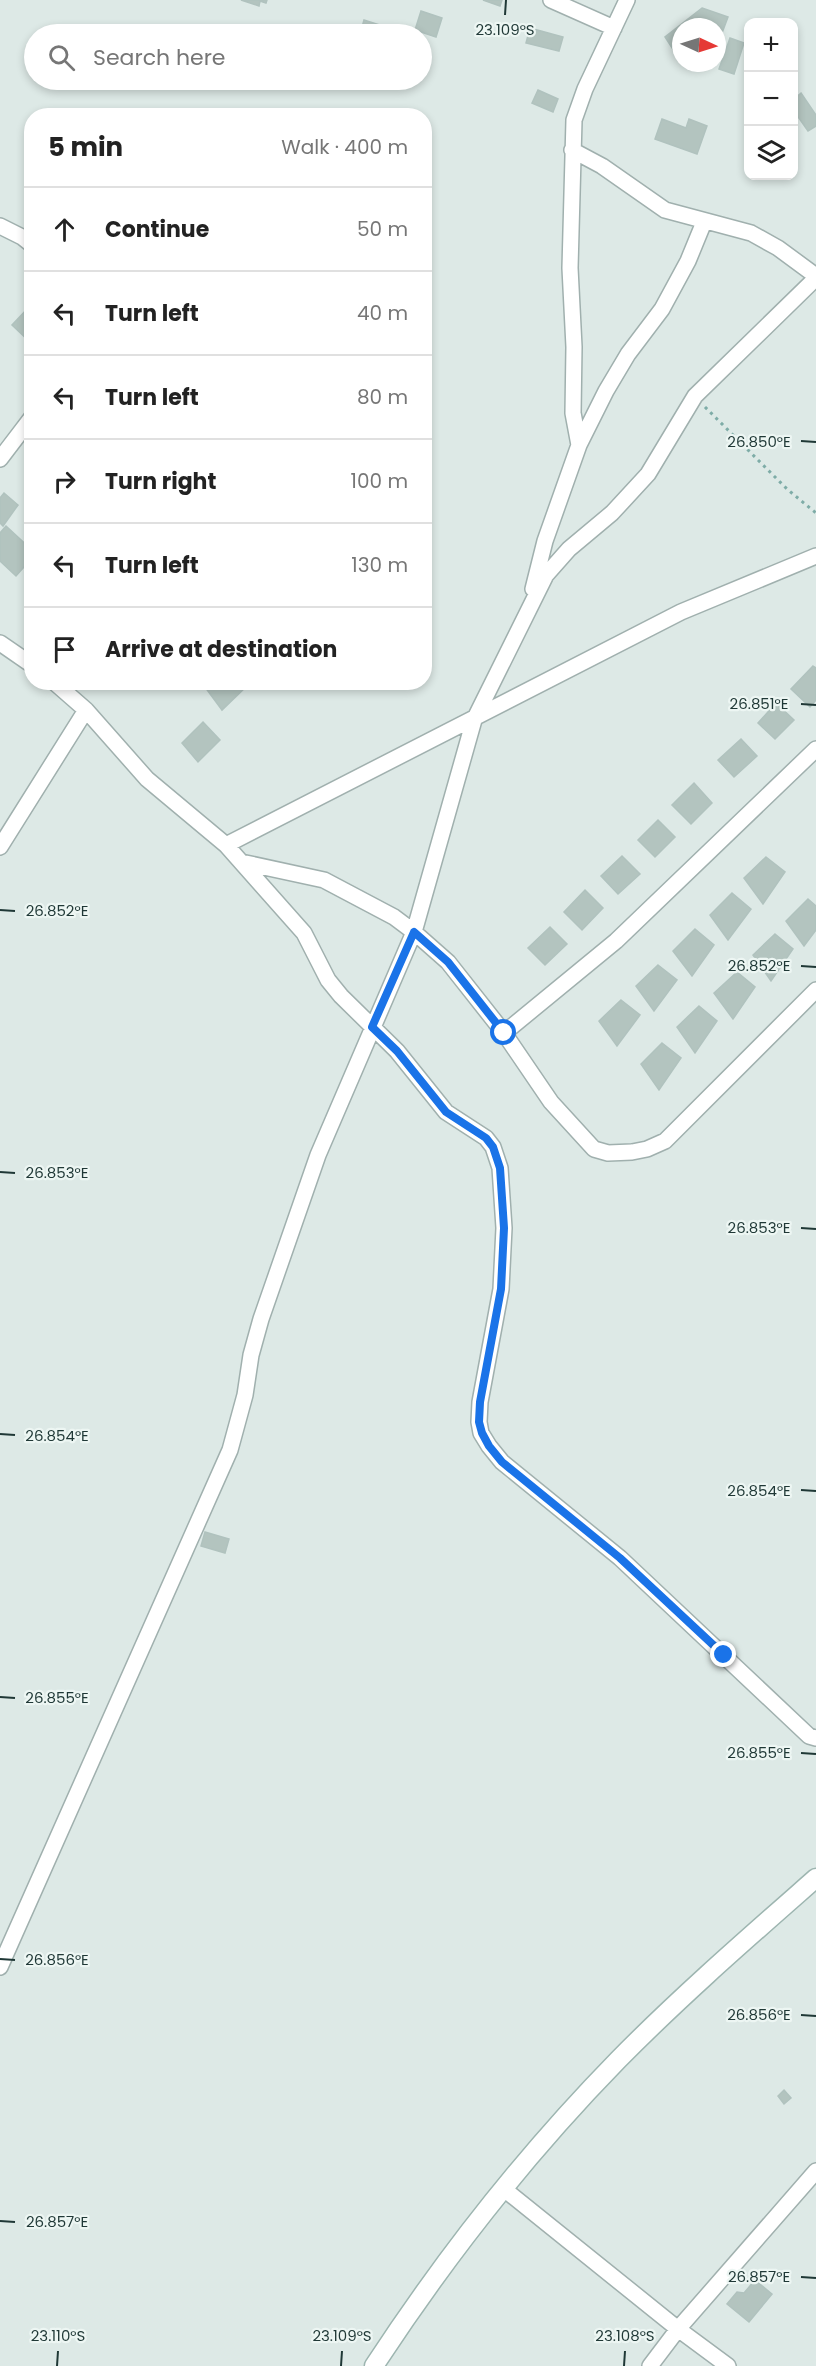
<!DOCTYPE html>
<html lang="en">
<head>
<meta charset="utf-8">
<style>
	:root { --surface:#fff; --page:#f2f2f2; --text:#222; --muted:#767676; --line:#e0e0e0 }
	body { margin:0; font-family:Poppins,sans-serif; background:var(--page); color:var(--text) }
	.controls { position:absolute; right:18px; top:18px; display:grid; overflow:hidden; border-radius:12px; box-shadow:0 3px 9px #0003 }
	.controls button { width:54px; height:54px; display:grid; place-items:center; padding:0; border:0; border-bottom:2px solid var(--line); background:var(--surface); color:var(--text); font:30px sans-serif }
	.compass { position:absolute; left:672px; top:18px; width:54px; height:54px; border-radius:50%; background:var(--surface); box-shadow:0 3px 9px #0003; rotate:94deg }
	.stop { position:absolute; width:18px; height:18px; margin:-14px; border:4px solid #1a73e8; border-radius:50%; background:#fff }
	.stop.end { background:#1a73e8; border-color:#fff; box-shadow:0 2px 6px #0008 }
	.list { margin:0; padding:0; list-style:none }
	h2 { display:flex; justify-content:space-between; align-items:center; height:78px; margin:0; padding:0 24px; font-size:26px }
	h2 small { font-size:20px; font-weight:400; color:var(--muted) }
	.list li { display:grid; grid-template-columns:39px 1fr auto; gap:18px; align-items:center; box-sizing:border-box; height:84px; padding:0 24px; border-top:2px solid var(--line) }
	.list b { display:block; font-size:22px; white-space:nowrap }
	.list em { font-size:20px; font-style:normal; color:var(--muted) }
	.icon { flex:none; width:33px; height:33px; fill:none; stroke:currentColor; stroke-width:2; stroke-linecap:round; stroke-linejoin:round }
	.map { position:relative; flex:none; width:816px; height:2366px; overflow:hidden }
	.search { position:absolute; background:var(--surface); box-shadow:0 3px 9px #0003; left:24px; top:24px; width:408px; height:66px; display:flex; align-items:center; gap:15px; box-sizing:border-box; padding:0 21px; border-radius:33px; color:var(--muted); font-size:22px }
	.panel { position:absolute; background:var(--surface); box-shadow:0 3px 9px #0003; left:24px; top:108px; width:408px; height:582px; border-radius:24px }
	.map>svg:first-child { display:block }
	.building { fill:#b3c4bf; stroke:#b0c2be; stroke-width:1.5 }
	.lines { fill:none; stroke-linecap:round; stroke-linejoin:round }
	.minor-casing { stroke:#a0b0ae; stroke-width:18 }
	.secondary-casing { stroke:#9db5b0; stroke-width:21 }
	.path { stroke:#7eaca7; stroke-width:3; stroke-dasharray:3 4.5; stroke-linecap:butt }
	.minor { stroke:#fff; stroke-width:15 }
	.secondary { stroke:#fff; stroke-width:18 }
	.route { stroke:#1a73e8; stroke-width:8 }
	.ticks { fill:none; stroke:#1f3836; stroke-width:2 }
	.ticks-label { font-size:15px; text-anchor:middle; fill:#1f3836; stroke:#edf6f3; stroke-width:4.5; stroke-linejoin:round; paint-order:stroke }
</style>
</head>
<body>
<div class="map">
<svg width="816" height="2366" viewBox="0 0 816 2366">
	<rect width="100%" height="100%" fill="#dde9e6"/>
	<path class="building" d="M241,0H267L266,3L260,1L259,6Z
		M483,0H502L500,6Z
		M702,8L728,17L722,33L717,31V27H681V62L665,37Z
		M421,11L442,18L436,37L415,30Z
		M364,20L389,28L387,34H360Z
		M530,28L563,37L559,51L526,43Z
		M730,38L744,43L734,74L719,69Z
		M538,90L558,99L553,112L532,103Z
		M801,93L816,115V126L808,131L794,111V99Z
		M662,119L686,128L689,119L707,126L697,154L655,139Z
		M30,306L32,307V344L12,325Z
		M4,493L18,505L3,526L0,523V498Z
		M6,526L32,550V558L16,576L0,561V533Z
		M813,666L816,668V700L810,707L791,689Z
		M210,682H251L222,710L205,687Z
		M776,703L794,720L775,739L758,723Z
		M203,722L220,740L198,762L182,743Z
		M741,739L757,756L734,777L718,760Z
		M694,783L712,803L691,824L672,805Z
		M658,820L675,837L655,857L638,840Z
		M622,856L640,874L618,894L601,876Z
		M766,857L785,872L763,904L744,878Z
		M585,890L603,908L582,930L564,912Z
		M732,893L751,909L728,940L710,915Z
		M808,899L816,906V930L804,946L786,921Z
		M550,927L567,944L545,965L528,948Z
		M695,929L714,945L692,976L673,951Z
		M775,934L793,949L771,981L753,955Z
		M658,965L677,980L654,1011L636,986Z
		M737,972L755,987L733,1019L714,993Z
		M621,1000L640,1015L617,1046L599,1021Z
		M699,1006L717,1021L695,1053L677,1027Z
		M662,1043L681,1058L659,1090L641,1064Z
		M205,1532L229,1539L225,1553L201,1546Z
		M784,2090L791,2098L784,2104L778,2096Z
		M755,2280L772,2294L749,2322L727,2304L737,2292L744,2293Z"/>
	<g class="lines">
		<g class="minor-casing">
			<path id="minor" d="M551,0L614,28
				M572,150L602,166L665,210L751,233L778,248L816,276
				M0,226L22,237L32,245
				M579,445L606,391L628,354L662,309L688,261L704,222
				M0,459L32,417
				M533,589L545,541L579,445L573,413L574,347L570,268L574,120L585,89L627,0
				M0,643L32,665
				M54,682L86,710L147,779L226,845L304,933L328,980L341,996L397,1051L446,1112L486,1138L493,1147L500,1168L504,1228L501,1289L480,1402L479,1422L481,1433L489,1446L502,1462L620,1558L809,1736L816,1738
				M226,845L681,612L816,556
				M0,847L86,710
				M241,862L324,880L394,917L414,932L448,962L504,1033L551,1102L594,1149L608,1153L632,1152L647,1149L665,1141L816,990
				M504,1033L616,941L816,749
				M0,1967L230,1450L245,1395L251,1355L261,1319L318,1155L414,932L474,720L546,575L569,549L612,513L648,474L695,396L816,278
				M504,2189L678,2329L728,2366
				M650,2366L678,2329L816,2171"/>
		</g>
		<g class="secondary-casing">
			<path id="secondary" d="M374,2366C444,2259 529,2151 618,2060C681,1996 749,1937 816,1878"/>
		</g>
		<path class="path" d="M705,407L787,489L816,513"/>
		<use href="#minor" class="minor"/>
		<use href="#secondary" class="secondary"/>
	</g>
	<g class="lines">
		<path class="route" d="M504,1033L448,962L414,932L372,1027L397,1051L446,1112L486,1138L493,1147L500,1168L504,1228L501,1289L480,1402L479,1422L482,1433L489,1446L502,1462L620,1558L724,1655"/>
	</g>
	<path class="ticks" d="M505,15L506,0M801,441L816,442M801,704L816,705M0,910L15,911M801,966L816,967M0,1172L15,1173M801,1228L816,1229M0,1434L15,1435M801,1490L816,1491M0,1697L15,1698M801,1753L816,1754M0,1959L15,1960M801,2015L816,2016M0,2221L15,2222M801,2277L816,2278M57,2366L58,2351M341,2366L342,2351M624,2366L625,2351"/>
	<g class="ticks-label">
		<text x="505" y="35">23.109°S</text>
		<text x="759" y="447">26.850°E</text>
		<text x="759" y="709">26.851°E</text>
		<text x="57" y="916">26.852°E</text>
		<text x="759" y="971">26.852°E</text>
		<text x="57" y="1178">26.853°E</text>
		<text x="759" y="1233">26.853°E</text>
		<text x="57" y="1441">26.854°E</text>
		<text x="759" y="1496">26.854°E</text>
		<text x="57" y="1703">26.855°E</text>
		<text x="759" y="1758">26.855°E</text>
		<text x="57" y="1965">26.856°E</text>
		<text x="759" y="2020">26.856°E</text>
		<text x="57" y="2227">26.857°E</text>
		<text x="759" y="2282">26.857°E</text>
		<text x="58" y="2341">23.110°S</text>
		<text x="342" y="2341">23.109°S</text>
		<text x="625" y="2341">23.108°S</text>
	</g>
</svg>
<div class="controls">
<button>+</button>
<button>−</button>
<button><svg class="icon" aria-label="layers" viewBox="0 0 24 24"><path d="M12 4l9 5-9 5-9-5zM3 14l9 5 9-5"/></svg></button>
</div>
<svg class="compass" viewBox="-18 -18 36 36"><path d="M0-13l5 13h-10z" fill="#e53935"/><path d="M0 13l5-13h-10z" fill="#767676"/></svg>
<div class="stop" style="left:504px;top:1033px"></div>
<div class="stop end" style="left:724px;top:1655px"></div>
<div class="search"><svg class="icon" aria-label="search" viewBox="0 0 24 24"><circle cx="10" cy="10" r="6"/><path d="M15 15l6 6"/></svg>Search here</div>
<section class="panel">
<h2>5 min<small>Walk · 400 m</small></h2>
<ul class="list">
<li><svg class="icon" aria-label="ahead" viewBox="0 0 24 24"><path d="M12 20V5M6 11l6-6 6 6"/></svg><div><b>Continue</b></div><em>50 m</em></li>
<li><svg class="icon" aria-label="left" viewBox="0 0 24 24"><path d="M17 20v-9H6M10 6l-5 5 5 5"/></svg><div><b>Turn left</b></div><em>40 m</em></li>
<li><svg class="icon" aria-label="left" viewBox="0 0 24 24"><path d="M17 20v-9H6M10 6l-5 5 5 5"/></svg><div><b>Turn left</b></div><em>80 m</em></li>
<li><svg class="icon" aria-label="right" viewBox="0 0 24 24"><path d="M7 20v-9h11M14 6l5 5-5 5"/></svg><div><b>Turn right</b></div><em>100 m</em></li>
<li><svg class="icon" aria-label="left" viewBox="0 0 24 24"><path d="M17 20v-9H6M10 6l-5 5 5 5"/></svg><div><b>Turn left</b></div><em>130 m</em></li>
<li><svg class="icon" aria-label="arrive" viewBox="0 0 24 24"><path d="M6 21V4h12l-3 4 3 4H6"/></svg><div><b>Arrive at destination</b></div></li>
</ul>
</section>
</div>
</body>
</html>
